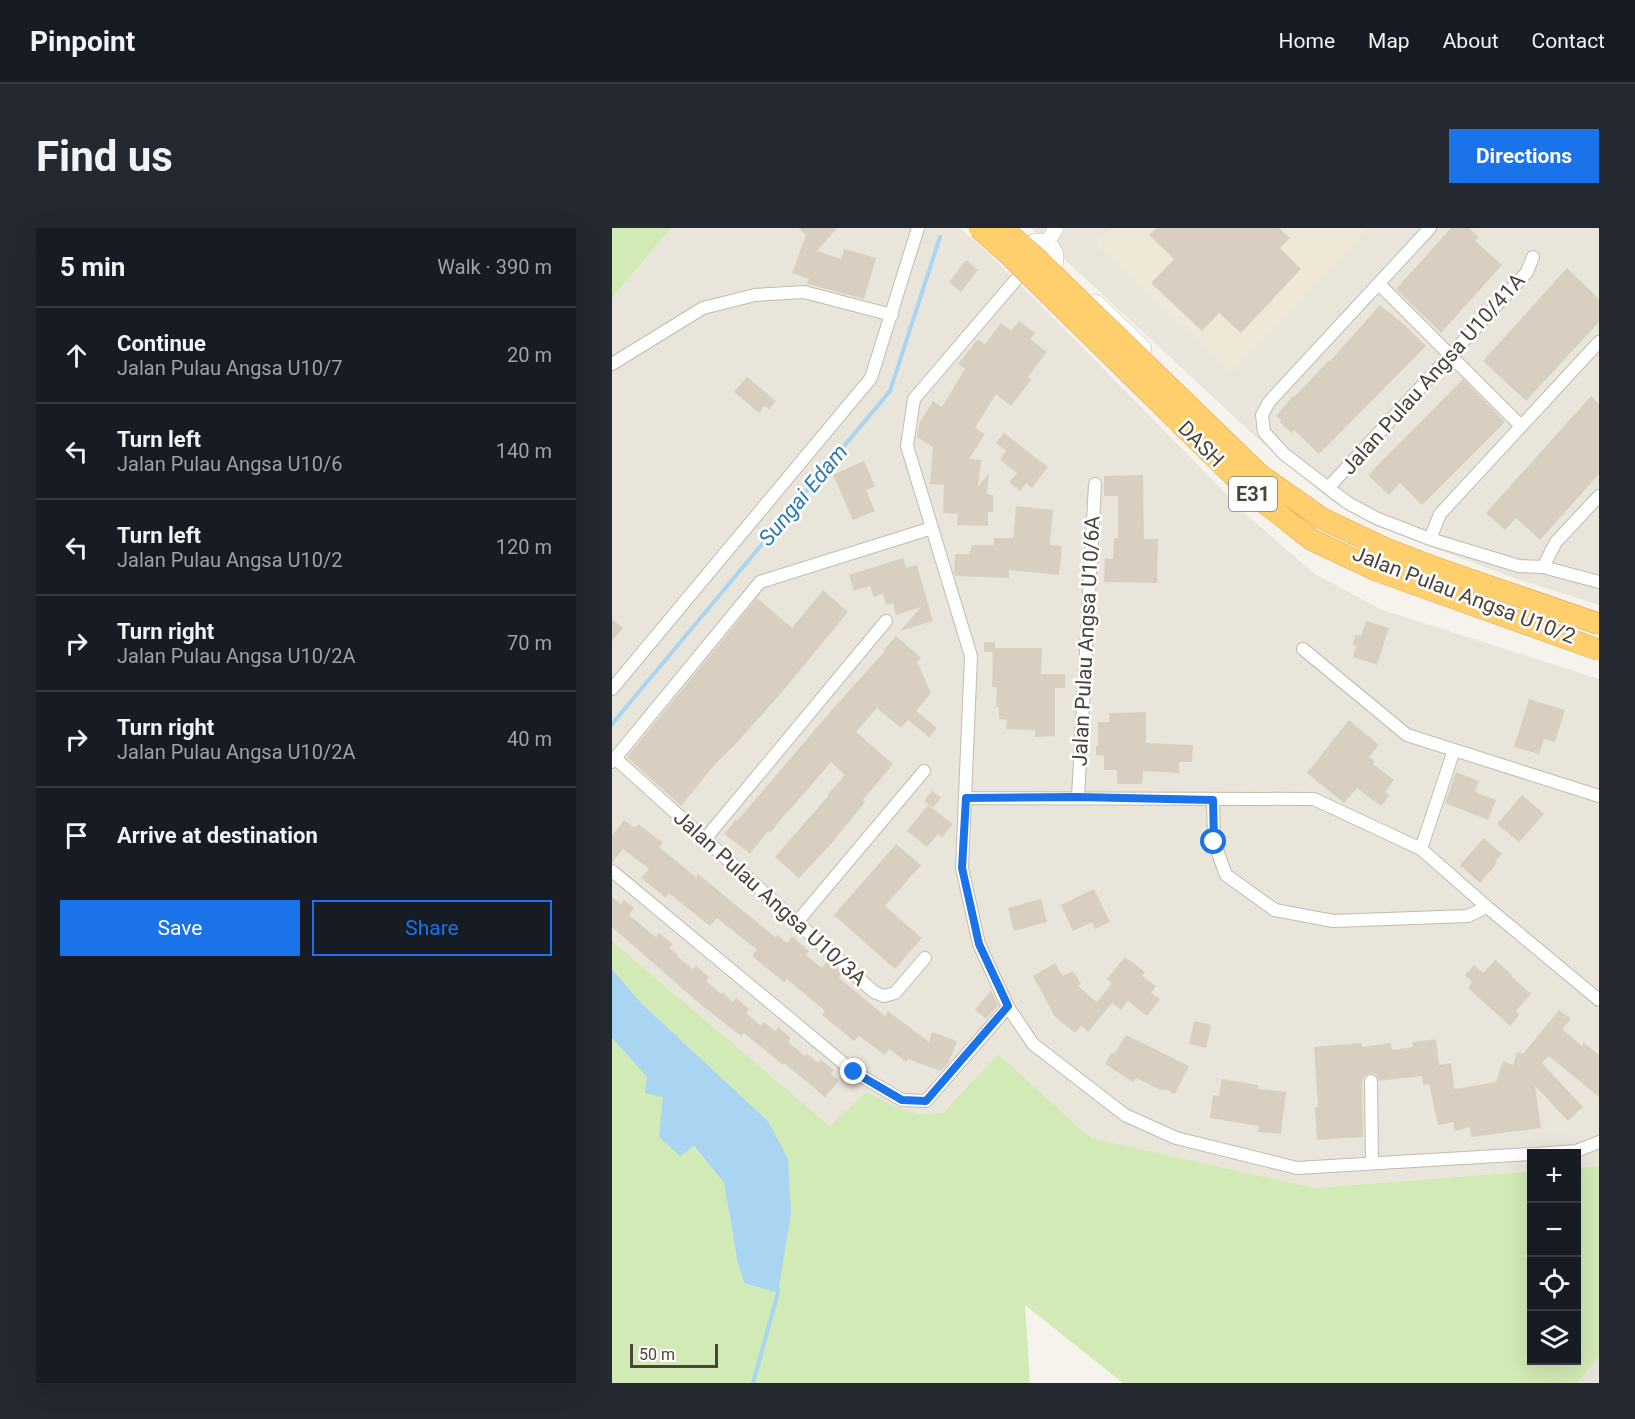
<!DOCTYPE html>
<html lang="en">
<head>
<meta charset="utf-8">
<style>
	:root { --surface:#171b24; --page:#242831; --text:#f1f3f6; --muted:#9ea1a6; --line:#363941; --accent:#1a73e8 }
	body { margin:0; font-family:Roboto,sans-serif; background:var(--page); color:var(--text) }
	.controls { position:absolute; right:18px; bottom:18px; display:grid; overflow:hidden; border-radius:0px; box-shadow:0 6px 24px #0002 }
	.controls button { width:54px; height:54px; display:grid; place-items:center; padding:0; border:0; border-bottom:2px solid var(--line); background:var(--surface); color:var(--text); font:30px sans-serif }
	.scale { position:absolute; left:18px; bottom:15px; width:88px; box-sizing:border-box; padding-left:6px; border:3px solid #4b4439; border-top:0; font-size:16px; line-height:21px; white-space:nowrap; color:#4b4439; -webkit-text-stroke:4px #fff; paint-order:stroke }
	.stop { position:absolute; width:18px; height:18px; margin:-14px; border:4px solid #1a73e8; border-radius:50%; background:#fff }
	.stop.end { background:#1a73e8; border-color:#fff; box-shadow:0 2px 6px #0008 }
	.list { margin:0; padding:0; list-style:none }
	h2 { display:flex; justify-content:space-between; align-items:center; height:78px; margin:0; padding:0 24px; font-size:26px }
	h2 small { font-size:20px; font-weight:400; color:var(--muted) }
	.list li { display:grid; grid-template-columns:39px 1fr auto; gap:18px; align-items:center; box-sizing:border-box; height:96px; padding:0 24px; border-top:2px solid var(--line) }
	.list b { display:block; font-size:22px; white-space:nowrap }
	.list p { margin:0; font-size:20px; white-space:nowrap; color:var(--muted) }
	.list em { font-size:20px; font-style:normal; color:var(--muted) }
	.actions { display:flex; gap:12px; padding:18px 24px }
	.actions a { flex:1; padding:14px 0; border:2px solid var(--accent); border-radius:0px; text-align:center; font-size:21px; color:var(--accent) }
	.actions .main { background:var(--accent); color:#fff }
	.icon { flex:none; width:33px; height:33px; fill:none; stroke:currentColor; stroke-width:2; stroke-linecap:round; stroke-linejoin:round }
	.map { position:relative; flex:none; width:987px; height:1155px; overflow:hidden; border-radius:0px }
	header { display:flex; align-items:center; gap:36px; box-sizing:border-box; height:84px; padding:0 30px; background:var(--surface); border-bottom:2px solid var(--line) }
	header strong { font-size:28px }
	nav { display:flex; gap:33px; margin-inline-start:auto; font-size:21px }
	.intro { display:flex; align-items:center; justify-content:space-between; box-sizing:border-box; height:144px; padding:0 36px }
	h1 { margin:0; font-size:42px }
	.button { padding:15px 27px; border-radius:0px; background:var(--accent); color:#fff; font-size:21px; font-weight:700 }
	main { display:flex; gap:36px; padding:0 36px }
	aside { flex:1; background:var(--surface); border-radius:0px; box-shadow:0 6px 24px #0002 }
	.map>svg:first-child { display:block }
	.residential { fill:#eae5da }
	.industrial { fill:#e6e2dd }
	.education { fill:#efe8d6 }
	.green { fill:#d2eab5 }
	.water { fill:#a9d4f2 }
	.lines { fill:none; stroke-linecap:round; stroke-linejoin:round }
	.stream { stroke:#a9d4f2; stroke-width:4 }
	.building { fill:#d8cfc1 }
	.minor-casing { stroke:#c2bbae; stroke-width:14 }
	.tertiary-casing { stroke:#c2bbae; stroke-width:16 }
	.minor { stroke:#fff; stroke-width:12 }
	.tertiary { stroke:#fff; stroke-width:15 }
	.motorway-bridge-casing { stroke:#e0a43c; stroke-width:22; stroke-linecap:butt }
	.motorway-bridge { stroke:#ffcf6e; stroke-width:21 }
	.route { stroke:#1a73e8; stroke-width:8 }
	.labels { text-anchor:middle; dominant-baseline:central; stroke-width:5; stroke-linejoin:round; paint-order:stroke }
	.shield { fill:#fff; stroke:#817c74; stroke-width:1.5 }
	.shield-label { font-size:20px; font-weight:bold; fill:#4b4439 }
	.street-label { font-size:21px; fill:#4b4439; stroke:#fff }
	.water-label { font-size:22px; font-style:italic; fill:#2e7ab2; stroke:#fff }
</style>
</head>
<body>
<header>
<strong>Pinpoint</strong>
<nav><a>Home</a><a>Map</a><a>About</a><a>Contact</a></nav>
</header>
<div class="intro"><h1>Find us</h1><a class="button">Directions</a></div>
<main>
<aside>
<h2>5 min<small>Walk · 390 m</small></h2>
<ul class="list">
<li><svg class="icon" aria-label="ahead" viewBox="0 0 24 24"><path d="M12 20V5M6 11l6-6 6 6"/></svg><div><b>Continue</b><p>Jalan Pulau Angsa U10/7</p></div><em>20 m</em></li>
<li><svg class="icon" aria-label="left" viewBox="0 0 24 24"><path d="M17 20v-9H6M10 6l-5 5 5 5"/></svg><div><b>Turn left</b><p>Jalan Pulau Angsa U10/6</p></div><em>140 m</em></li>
<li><svg class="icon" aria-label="left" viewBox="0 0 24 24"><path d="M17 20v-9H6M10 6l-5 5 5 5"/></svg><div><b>Turn left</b><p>Jalan Pulau Angsa U10/2</p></div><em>120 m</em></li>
<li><svg class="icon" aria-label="right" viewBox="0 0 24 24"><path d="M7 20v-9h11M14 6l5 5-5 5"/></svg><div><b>Turn right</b><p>Jalan Pulau Angsa U10/2A</p></div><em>70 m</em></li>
<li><svg class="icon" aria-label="right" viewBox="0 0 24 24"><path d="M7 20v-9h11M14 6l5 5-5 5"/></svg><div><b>Turn right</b><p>Jalan Pulau Angsa U10/2A</p></div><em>40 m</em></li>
<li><svg class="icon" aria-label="arrive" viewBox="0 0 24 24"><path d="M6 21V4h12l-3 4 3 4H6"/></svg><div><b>Arrive at destination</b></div></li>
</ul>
<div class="actions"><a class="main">Save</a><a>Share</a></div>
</aside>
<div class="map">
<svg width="987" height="1155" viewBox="0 0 987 1155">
	<rect width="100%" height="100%" fill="#f6f3ec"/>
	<path class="residential" d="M59,0H347L370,19L467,116L637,289L703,346L768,381L987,451V938L965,940L964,926H920L919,943L703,960L479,910L386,826L331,885L306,886L285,879L218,898L0,713V70Z
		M419,0H987V377L902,350L761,297L718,272L646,211Z"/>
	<path class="industrial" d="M987,1129V1155H965Z"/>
	<path class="education" d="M497,0H756L619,145L484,16Z"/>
	<path class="green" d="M0,0H59L0,70Z
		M0,713L218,898L254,864L285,879L306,886L331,885L386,826L479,910L703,960L919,943L920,1132H964L965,940L987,938V1129L965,1155H511L413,1077L418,1155H0V810L35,849L51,869L81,918L112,955L125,1031L132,1055L166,1065L156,893L30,776L0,741Z"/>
	<path class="water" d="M0,741L30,776L156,893L176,931L179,985L166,1065L132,1055L125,1031L112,955L82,918L68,928L47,909L51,869L33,865L35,849L0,810Z"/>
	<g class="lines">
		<path class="stream" d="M0,496L278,163L328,9
			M141,1155L166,1065V1060"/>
	</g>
	<path class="building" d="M186,0H225L205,23L229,31L232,21L264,30L252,71L195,56L197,51L180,45L194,7Z
		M544,0H667L678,10L668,20L689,41L629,105L607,85L590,103L539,55L562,31L537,7Z
		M839,0H857L867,9L863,13L890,37L829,105L784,61Z
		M354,32L366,42L349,64L337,54Z
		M955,40L987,71V94L914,173L871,133Z
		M768,77L797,101L814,118L707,226L682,202L679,205L668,194L669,192L664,188L681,168L682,169L701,149L717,132L718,133Z
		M407,93L423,105L418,111L435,124L416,149L419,152L399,178L384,166L363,200L373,206L357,231L369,232L366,259L377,245L375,266L381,267V284H376V298L345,297L346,286L331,285L332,257L318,256L321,219L305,209L307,196L321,173L330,179L353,141L346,136L366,111L373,116L389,95L399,103Z
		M135,149L164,173L157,181L153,178L147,185L122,164Z
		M851,151L893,194L810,277L788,255L777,267L756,247Z
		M979,168L987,176V246L928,312L904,290L893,302L874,285Z
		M392,205L436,239L420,260L414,255L408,263L397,254L405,245L388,232L394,223L384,215Z
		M252,233L263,258L254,262L263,283L241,292L221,247Z
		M531,247L532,311H546L545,355L492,354L493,330L501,331L502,310H506V268H492V248Z
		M404,278L441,282L438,317L450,318L447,347L397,342V350L343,348L342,344L343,326H357L360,317H382V310H401Z
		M291,330L294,340L305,337L321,393L288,403L309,379L284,387L281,375L274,377L271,366L262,369L258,358L242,363L237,347Z
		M211,362L236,384L170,464L120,520H119L100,540L69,578L15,529L145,370L180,400Z
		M0,391L11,400L0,413Z
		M754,393L777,400L765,437L741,429L744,418L740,417L744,407L749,408Z
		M284,408L309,430L305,434L319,465L304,483L325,500L317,509L296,492L289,500L265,480L244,504L281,536L251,572L253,574L219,616L187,650L163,629L217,567L216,566L233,547L219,534L176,584H175L158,605L156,603L138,626L112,606L124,591L125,593L224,477L273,423L272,422Z
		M372,414H383V420H430L429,446H453V460H443V508L423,509V502L394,501L395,492L387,491V479H384L385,459H380L381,424H372Z
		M917,471L953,482L943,514L932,511L927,526L902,519Z
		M534,484V515L581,517L580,534H567V545L531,543L530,556H505V542H492V528L484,527V518H486V494H497V485Z
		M737,492L767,517L757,529L763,534L761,536L782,552L773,564L778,567L769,578L745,560L732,575L695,545Z
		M844,544L867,553L863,564L884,572L876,592L833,575Z
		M320,563L329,570L321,580L312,573Z
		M910,567L932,586L907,614L885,596Z
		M316,577L341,596L330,610L326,606L315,619L295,603Z
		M12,592L23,600L26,596L51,615L47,619L84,649L86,646L163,709L165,707L175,715L180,708L197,723L194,727L210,740L215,733L230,746L227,750L273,788L276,783L317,814L320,804L345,813L337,834L329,843L296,831L294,834L277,821L273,827L247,808L242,813L210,787L213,783L175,751L172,754L140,728L145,722L105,690L98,698L57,665L53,669L29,650L37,641L11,621L0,635V608Z
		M872,610L890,626L883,634L885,635L868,655L848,637Z
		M284,616L309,637L273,678L310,710L283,741L222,687Z
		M482,661L498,694L483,701L480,694L461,703L449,677Z
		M0,669L9,676L12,672L22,680L17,687L44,709L47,705L61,716L57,720L66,727L65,728L81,741L84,738L97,749L94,753L109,766L110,764L121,774L124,770L137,781L134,785L149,798L152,794L163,803L166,799L179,810L176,814L193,828L195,826L206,835L208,831L222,842L219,846L227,853L213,869L172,835L171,837L132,805L129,808L88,776L0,699Z
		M429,671L435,694L402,703L396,680Z
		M513,729L533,744L530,748L544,758L539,765L548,771L535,788L516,773L509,782L500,775L476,804L469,798L463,805L440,786L441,785L421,748L443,735L451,748L461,743L469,756L466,758L485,774L500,755L495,751Z
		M883,732L900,747L899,748L919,766L904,783L908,786L898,798L856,760L860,754L853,747L862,737L871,745Z
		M379,762L386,777L374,791L363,782Z
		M947,782L959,791L950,801L970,818L972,815L987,827V869L937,828L930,835L971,879L956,893L923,858L929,900L859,909L858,899L843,903L841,894L826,897L817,856L811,857L810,848L767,853L764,846L758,845L752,848L750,855L751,909L705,912L703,879H706L702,819L750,815V819L779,815L780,822L801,819L800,814L824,811L827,837L839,835L842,859L843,861L884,854L891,833L901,837L905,824L911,826Z
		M582,793L599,797L594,820L577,816Z
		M514,807L577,838L563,866L553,861L551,863L524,850L521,854L493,836L500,824L502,826Z
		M610,851L646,857V861L674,864L669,906L646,904L647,898L598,890L601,867L607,868Z"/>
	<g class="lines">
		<g class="minor-casing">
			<path id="minor" d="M818,0L657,174L650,187L652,204L672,226L736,275L764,290L818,311L907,338L931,339L987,354
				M413,41L302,171L295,218L359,428L350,640L367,716L396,779L421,816L513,887L564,910L685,940L920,926
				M767,56L909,198
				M0,136L91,80L143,67L192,64L280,87
				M716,260L915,44L921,29
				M818,311L828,286L987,114
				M931,339L944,314L987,268
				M691,421L795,507L987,568
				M0,461L259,150L306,0
				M3,530L262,764L272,768L283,765L313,730
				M0,534L148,354L320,300
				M466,569L483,256
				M354,570L702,571L809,621L875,679L987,772
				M601,572L602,614L614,647L663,682L721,693L856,688L875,679
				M93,611L274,393
				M809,621L842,522
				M0,643L242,844L290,872L314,873L396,779
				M185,694L312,543
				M759,853L760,935
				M925,926L964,923L987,914"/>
		</g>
		<g class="tertiary-casing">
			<path id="tertiary" d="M410 30a17 17 0 1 1 34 0a17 17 0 1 1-34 0Z
				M435,15L444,0
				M484,74L532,120"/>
		</g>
		<use href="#minor" class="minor"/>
		<use href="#tertiary" class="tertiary"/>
		<g class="motorway-bridge-casing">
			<path id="motorway-bridge" d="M367,0L394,24L635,261L700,312L766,343L987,422
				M390,0L419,25L648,247L711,291L772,320L824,340L987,396"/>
		</g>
		<use href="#motorway-bridge" class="motorway-bridge"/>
	</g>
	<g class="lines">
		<path class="route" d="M242,844L290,872L314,873L396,778L367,716L350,640L354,570L466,569L601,572L602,614"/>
	</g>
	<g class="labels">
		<rect class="shield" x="617" y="249" width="48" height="34" rx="4.5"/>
		<g class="shield-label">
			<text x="641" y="266">E31</text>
		</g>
		<g class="street-label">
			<text transform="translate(821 146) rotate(-48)">Jalan Pulau Angsa U10/41A</text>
			<text transform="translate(589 216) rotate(45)">DASH</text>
			<text transform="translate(852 367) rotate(21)">Jalan Pulau Angsa U10/2</text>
			<text transform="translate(474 413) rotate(-87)">Jalan Pulau Angsa U10/6A</text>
			<text transform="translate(158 670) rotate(42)">Jalan Pulau Angsa U10/3A</text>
		</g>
		<g class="water-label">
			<text transform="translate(191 267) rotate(-50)">Sungai Edam</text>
		</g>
	</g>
</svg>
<div class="controls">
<button>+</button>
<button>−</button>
<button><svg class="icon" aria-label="locate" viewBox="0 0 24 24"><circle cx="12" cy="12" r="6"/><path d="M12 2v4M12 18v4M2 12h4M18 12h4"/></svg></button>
<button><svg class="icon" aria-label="layers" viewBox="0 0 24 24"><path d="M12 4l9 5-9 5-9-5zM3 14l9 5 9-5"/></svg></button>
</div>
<div class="scale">50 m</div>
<div class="stop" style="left:602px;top:614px"></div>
<div class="stop end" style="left:242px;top:844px"></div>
</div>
</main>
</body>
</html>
